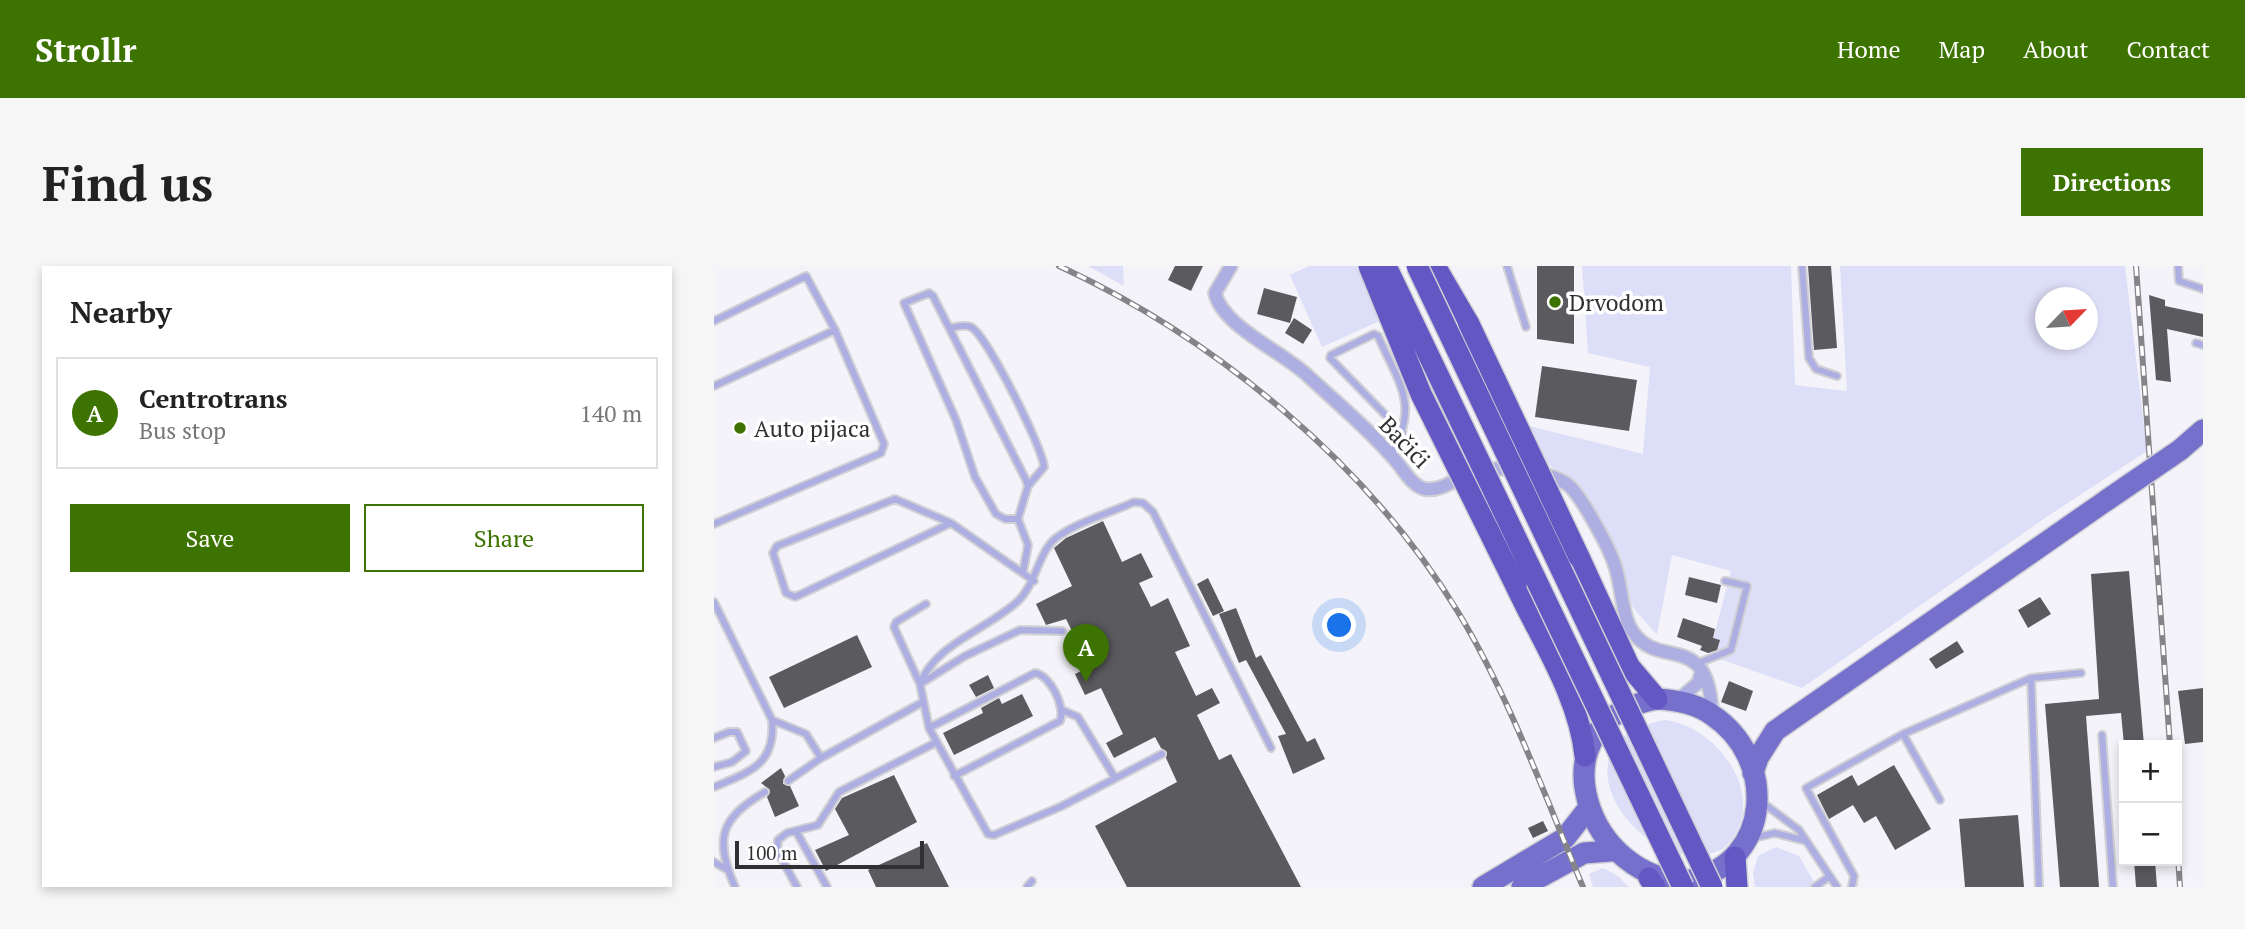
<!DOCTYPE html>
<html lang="en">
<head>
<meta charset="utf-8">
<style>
	:root { --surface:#fff; --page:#f6f6f6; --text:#222; --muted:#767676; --line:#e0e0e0; --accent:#3d7300 }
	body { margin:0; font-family:"PT Serif",serif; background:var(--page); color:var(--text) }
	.controls { position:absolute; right:21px; bottom:21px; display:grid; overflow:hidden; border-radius:0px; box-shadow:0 4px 10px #0003 }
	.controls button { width:63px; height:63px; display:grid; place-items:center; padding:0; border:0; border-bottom:2px solid var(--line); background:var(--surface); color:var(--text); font:35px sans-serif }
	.compass { position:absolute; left:1321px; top:21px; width:63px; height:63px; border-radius:50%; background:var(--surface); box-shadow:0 4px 10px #0003; rotate:65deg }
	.scale { position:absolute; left:21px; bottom:18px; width:189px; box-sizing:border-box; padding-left:7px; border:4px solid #303032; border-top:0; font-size:19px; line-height:24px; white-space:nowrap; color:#303032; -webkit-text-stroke:5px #fff; paint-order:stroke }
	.you { position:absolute; left:626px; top:360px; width:24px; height:24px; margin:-18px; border:5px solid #fff; border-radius:50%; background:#1a73e8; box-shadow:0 0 0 10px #1a73e833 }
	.badge { display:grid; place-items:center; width:46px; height:46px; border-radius:50%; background:var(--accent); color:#fff; font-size:23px; font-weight:700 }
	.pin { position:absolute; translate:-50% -58px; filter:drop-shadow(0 2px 4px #0008) }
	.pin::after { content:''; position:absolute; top:37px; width:24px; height:21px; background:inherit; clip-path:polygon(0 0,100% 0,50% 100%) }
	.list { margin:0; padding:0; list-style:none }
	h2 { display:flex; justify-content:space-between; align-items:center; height:91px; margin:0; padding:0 28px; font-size:30px }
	h2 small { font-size:23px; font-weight:400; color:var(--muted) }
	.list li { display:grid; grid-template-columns:46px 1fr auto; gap:21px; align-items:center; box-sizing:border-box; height:112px; margin:0 14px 14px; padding:0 14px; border:2px solid var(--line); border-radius:0px }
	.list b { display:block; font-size:26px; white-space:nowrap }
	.list p { margin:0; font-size:23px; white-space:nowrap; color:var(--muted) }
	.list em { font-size:23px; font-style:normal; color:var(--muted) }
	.actions { display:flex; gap:14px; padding:21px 28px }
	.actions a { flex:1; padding:16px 0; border:2px solid var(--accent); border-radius:0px; text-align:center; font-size:24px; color:var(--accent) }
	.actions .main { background:var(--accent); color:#fff }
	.map { position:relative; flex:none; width:1489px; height:621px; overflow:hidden; border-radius:0px }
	header { display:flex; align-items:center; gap:42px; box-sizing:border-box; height:98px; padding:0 35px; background:var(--accent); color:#fff }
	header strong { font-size:33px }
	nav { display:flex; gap:38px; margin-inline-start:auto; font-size:24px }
	.intro { display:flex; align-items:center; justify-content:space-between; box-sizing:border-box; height:168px; padding:0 42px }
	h1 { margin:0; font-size:49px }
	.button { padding:18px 32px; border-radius:0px; background:var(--accent); color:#fff; font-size:24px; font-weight:700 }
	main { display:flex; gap:42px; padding:0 42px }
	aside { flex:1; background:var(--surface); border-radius:0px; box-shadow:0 4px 10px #0003 }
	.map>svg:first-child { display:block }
	.green { fill:#dddef7; fill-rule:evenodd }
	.building { fill:#5a5a5f }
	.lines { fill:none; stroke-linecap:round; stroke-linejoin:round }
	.lane-casing { stroke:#d0d0d5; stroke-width:10 }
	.street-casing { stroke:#d0d0d5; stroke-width:16 }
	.primary-casing { stroke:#d0d0d5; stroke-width:24 }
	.highway-casing { stroke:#d0d0d5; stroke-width:24 }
	.lane { stroke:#adaee1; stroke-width:6 }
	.street { stroke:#adaee1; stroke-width:12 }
	.primary { stroke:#7570cc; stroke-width:21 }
	.highway { stroke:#6358c3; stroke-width:21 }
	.rail-casing { stroke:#858589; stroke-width:6 }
	.rail { stroke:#fff; stroke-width:3.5; stroke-dasharray:10; stroke-linecap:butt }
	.primary-bridge-casing { stroke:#d0d0d5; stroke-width:24; stroke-linecap:butt }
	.highway-bridge-casing { stroke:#d0d0d5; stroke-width:24; stroke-linecap:butt }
	.primary-bridge { stroke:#7570cc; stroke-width:21 }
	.highway-bridge { stroke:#6358c3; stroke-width:21 }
	.poi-dot { fill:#3d7300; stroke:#fff; stroke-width:2.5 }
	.labels { text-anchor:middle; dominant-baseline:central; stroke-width:7; stroke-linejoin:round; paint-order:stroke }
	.poi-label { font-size:23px; fill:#303032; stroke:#fff; text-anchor:start }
	.street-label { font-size:23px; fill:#303032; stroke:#fff }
</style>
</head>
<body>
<header>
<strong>Strollr</strong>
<nav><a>Home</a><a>Map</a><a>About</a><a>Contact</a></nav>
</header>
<div class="intro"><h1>Find us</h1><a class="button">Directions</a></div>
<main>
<aside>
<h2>Nearby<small></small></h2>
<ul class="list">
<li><span class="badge">A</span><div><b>Centrotrans</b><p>Bus stop</p></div><em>140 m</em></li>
</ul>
<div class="actions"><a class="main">Save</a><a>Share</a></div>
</aside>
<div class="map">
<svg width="1489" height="621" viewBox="0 0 1489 621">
	<rect width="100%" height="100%" fill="#f3f3f9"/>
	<path class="green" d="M374,0H409L410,20Z
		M595,0H649L672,52L608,81L576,9Z
		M868,0H1077L1081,119L1133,125L1126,0H1411L1433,185L1334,250L1088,422L995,389L1017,305L958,289L943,369L917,339L881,245L864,219L830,196L815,160L929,188L936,101L874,87ZM1332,32H1374V74H1332Z
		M951,454C1007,461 1059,538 1009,583C932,621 826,476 951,454Z
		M1062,581L1085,590L1103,621H1041L1039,607L1044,590Z
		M889,602L904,610L915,621H879L875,608Z"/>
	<path class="building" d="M461,0H489L477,25L454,14Z
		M823,0H860V78L823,73Z
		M1094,0H1117L1123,82L1100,84Z
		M550,22L583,31L576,57L543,48Z
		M1435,29L1451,34V40L1489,48V71L1453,63L1457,116L1442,114Z
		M580,52L598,64L589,78L571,67Z
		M828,100L923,114L915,165L821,151Z
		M389,255L408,296L427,287L439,311L425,317L437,341L454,332L476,380L461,386L482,430L498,422L506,437L483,449L505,494L517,488L587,621H413L381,560L463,516L452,492L453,486L447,482L441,471L400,492L392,477L409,468L387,422L371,429L361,408L376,401L352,353L332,359L322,338L358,320L340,282L352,272Z
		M1415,305L1430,479H1410L1407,447L1372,450L1385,621H1346L1331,438L1385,433L1377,308Z
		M975,311L1007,319L1003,337L971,329Z
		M494,312L510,345L499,350L483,318Z
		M1326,331L1337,348L1314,362L1304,344Z
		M522,342L542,392L547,389L593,476L601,472L611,493L579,508L564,470L572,468L532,394L525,397L505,348Z
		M969,352L1001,363L999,372L1006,374L1003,384L994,387L986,384L988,380L963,371Z
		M143,369L158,401L70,442L55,411Z
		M1243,375L1250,386L1222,403L1215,393Z
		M274,409L280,422L262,431L255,419Z
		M1015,415L1039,425L1032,445L1007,436Z
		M1489,422V476L1471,478L1464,425Z
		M308,428L319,450L240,489L229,467L269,447L267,442L285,432L288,438Z
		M1180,499L1217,563L1181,584L1162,550L1150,557L1139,539L1115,553L1103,529L1138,509L1144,520Z
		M67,502L71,510L69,518L76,520L85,540L61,551L53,531L56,524L47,517Z
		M180,509L203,556L112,605L101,584L135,569L121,543L128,532Z
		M1304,549L1310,621H1251L1245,553Z
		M829,555L834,565L819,572L814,562Z
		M213,577L235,621H162L154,604Z
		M1420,595H1441L1443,621H1422Z"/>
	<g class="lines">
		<g class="lane-casing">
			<path id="lane" d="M793,0L812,61
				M1088,0L1095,92L1102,103L1123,110
				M1464,0L1465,15L1489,23
				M0,55L92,10L121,64
				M236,62C242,61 251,58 257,61C272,68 329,182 330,201L314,220
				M1482,77L1489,79
				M0,120L121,64L170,178L167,187L0,258
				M677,189C706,138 685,118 664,70L660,68L617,89L616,92L689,167
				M304,253H291L282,248L261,211L242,154L190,37L215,27L219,30L312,214L314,220L304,253L314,279L309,306
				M237,257L81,331L72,327L59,287L63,280L181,233L237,257L320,315
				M0,336L58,454C62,498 36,506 0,521
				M212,338L182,356L180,361L206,418L251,390L306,364L348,365
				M982,398L1017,384L1033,320L1011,315
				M1317,412L1325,621
				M348,444L364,451L401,512
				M58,454L92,468L107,492
				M215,462L321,407C336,409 352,441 346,455L240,510
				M1189,468L1317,412L1367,407
				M1388,469L1399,621
				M0,472L15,466H23L32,485L18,496L0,501
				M448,488L348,540L280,569L274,568L215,462L206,418C221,378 272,364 303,336C322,319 324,286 342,272C363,256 396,247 420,236L429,237L439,246L557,482
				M74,515L107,492L209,436
				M1049,537L1085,564L1123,621
				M82,565L113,621
				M1040,572L1061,567L1092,575
				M0,596L12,603
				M21,621C0,573 6,552 51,526
				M83,621L63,584L64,574L73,567L104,559L125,526L223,476
				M313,621L318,615
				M1101,621L1116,610
				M1138,621L1140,610L1092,522L1189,468L1226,534"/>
		</g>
		<g class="street-casing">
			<path id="street" d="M517,0L501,27C508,60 569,86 594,110C623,137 656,164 681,194C690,204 698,220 711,223C728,226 745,210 760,206C785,199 832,204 853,218C866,227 896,283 901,300C908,320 907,348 919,366C945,405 995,363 998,448
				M964,434L984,417L988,405"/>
		</g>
		<g class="primary-casing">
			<path id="primary" d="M1466,184L1489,164
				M943,433C962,434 982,437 998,449C1063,492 1059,595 977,614C876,621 814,456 943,433Z
				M1039,507L1044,492L1061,465L1393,234
				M769,621L851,572L873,544
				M808,621L870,587L897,585"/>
		</g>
		<g class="highway-casing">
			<path id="highway" d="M721,0L755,58
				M865,291L915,400L943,433
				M802,320C827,374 865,430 871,490
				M1021,591L1023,621
				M935,612L941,621"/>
		</g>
		<use href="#lane" class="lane"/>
		<use href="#street" class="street"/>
		<use href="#primary" class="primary"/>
		<use href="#highway" class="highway"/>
		<g class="rail-casing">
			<path id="rail" d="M345,0C501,72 654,198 744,346C795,430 831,530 869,621
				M1422,0L1456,479
				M1463,575L1466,621"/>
		</g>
		<use href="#rail" class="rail"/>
		<g class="primary-bridge-casing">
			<path id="primary-bridge" d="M1393,234L1466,184"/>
		</g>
		<g class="highway-bridge-casing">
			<path id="highway-bridge" d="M655,0L707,128L802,320
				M672,0L969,621
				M703,0L998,621
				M755,58L865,291"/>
		</g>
		<use href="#primary-bridge" class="primary-bridge"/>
		<use href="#highway-bridge" class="highway-bridge"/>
	</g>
	<g class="poi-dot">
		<circle cx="841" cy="36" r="7"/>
		<circle cx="26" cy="162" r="7"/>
	</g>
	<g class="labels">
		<g class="poi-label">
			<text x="855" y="36">Drvodom</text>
			<text x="40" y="162">Auto pijaca</text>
		</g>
		<g class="street-label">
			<text transform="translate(691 176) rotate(46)">Bačići</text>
		</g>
	</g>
</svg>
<div class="controls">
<button>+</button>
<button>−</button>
</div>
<svg class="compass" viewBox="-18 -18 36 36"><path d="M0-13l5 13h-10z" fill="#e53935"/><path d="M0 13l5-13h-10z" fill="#767676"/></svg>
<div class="scale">100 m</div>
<div class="you"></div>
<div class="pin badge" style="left:372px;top:416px">A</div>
</div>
</main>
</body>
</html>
